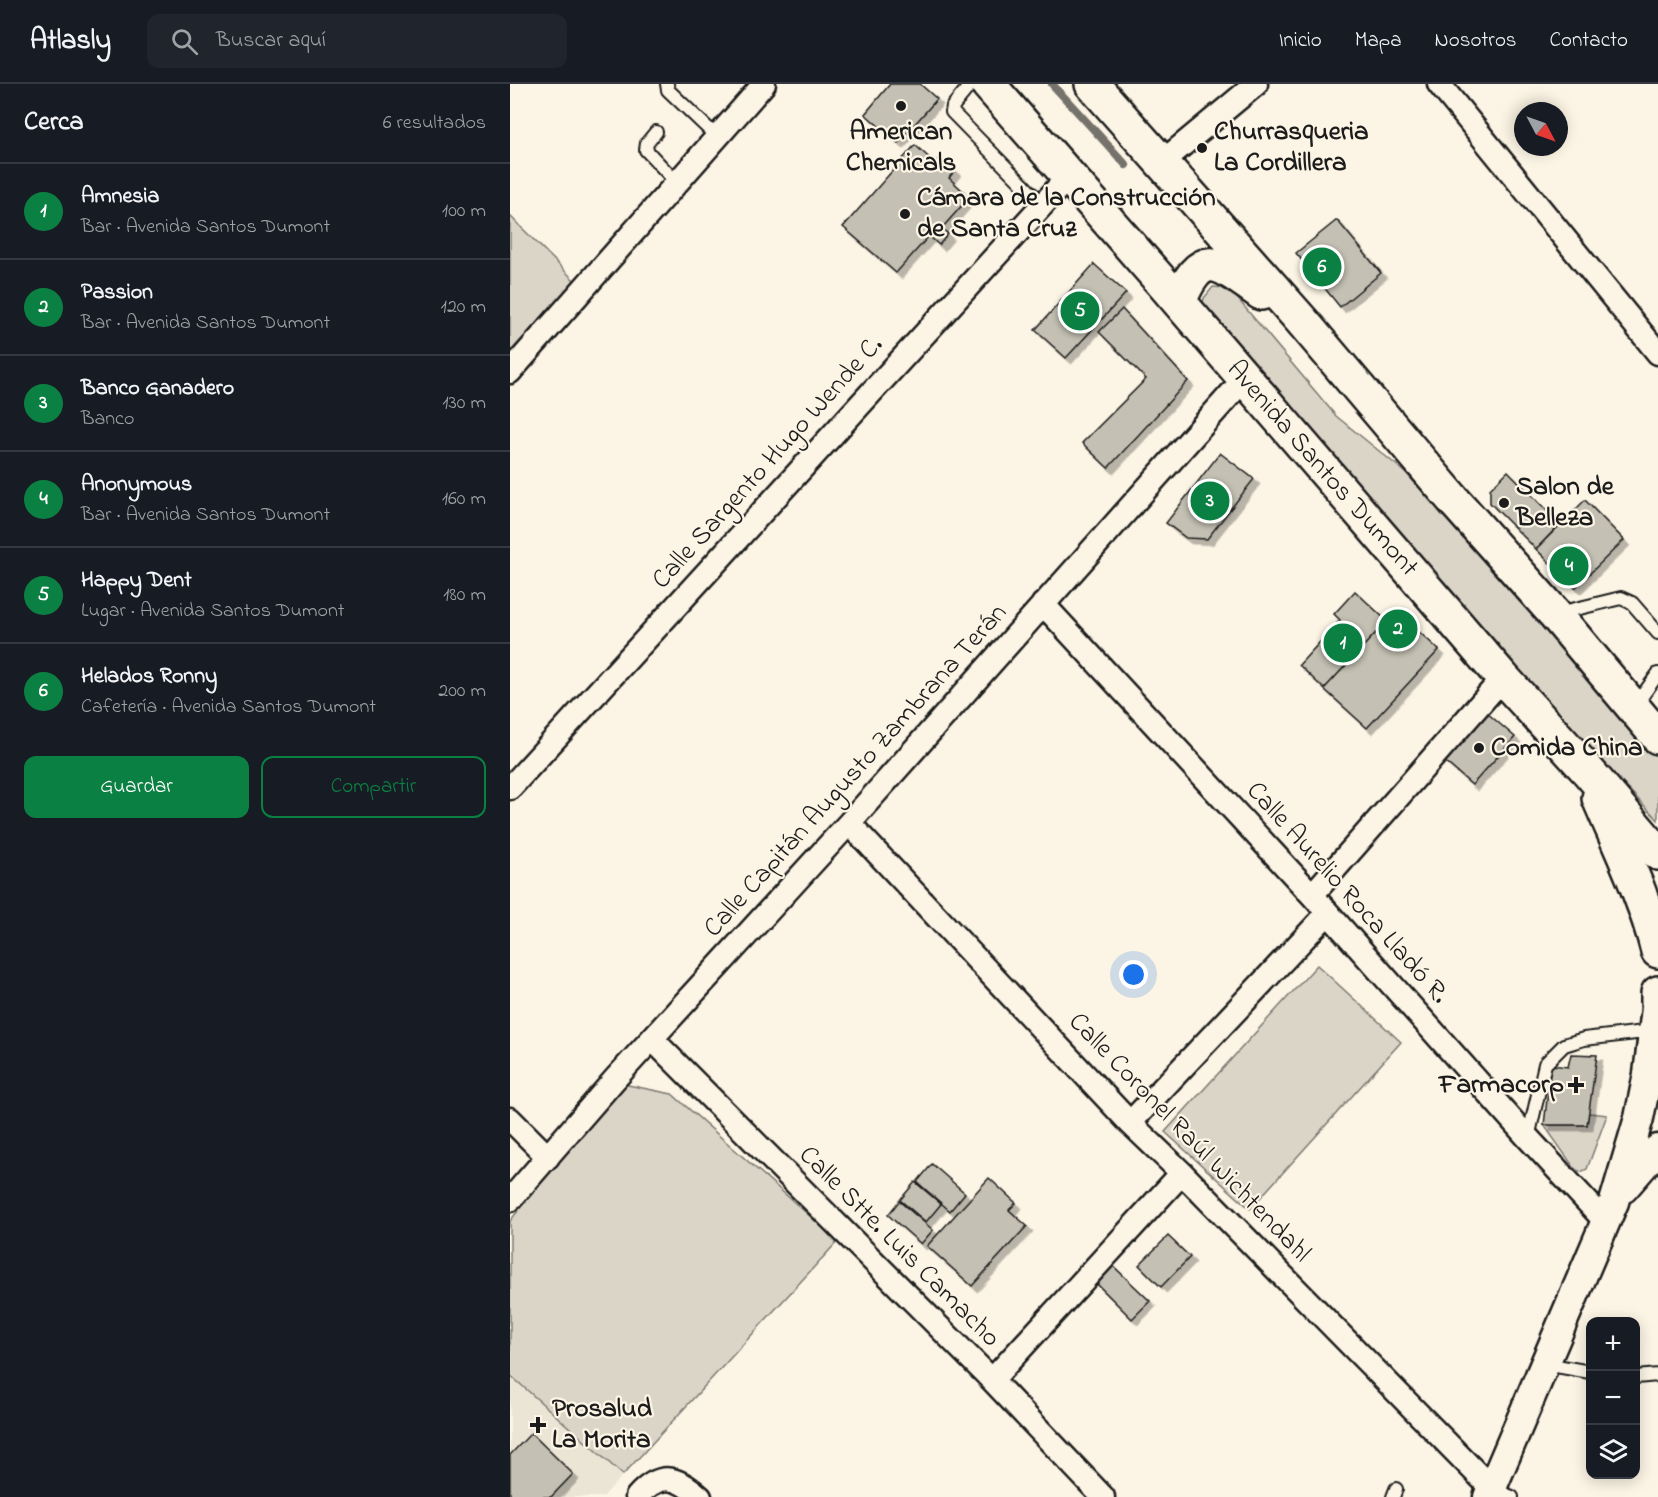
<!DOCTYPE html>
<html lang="es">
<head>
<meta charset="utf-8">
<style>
	:root { --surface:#171b24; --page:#20242c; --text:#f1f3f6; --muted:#9ea1a6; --line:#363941; --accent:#0b8043 }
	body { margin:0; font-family:"Indie Flower",sans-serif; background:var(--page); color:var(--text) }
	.controls { position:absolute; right:18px; bottom:18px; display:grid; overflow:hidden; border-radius:12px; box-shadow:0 3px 15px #0003 }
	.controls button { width:54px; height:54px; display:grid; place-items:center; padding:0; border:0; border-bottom:2px solid var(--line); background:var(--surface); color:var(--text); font:30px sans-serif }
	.compass { position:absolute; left:1004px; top:18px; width:54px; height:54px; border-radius:50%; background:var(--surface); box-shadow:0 3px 15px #0003; rotate:131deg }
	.you { position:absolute; left:624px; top:891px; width:21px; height:21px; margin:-15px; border:4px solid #fff; border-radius:50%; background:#1a73e8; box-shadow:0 0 0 9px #1a73e833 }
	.badge { display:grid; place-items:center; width:39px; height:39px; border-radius:50%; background:var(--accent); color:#fff; font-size:20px; font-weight:700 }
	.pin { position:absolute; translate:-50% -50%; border:3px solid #fff; box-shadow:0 2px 6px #0006 }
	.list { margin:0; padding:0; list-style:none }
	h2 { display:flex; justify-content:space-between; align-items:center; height:78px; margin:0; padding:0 24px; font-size:26px }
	h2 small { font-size:20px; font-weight:400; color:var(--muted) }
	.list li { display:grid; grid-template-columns:39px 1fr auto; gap:18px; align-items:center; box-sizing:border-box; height:96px; padding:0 24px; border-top:2px solid var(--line) }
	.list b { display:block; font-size:22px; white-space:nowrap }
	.list p { margin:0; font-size:20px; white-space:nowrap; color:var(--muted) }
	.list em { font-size:20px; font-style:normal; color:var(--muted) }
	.actions { display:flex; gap:12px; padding:18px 24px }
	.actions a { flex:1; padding:14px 0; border:2px solid var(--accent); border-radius:12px; text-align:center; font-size:21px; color:var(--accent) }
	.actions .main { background:var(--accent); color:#fff }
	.icon { flex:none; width:33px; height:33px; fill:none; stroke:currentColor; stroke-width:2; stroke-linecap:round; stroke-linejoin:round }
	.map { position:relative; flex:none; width:1148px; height:1413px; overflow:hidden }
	header { display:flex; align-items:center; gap:36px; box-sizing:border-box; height:84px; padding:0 30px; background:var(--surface); border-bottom:2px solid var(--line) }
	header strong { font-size:28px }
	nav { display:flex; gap:33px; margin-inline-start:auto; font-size:21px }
	.search { width:420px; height:54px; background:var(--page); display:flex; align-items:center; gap:15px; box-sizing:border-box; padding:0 21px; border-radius:12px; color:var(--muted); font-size:22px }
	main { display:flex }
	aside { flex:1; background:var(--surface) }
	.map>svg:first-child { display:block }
	.built { fill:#ebe5d6 }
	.green { fill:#dbd5c8; stroke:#7c7872; stroke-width:1.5 }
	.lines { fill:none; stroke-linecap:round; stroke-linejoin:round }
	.stream { stroke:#75726c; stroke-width:8 }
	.building { fill:#c4c0b3; stroke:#1c1c1c; stroke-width:1.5; filter:url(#shadow) }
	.service-casing { stroke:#1c1c1c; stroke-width:16 }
	.minor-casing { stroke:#1c1c1c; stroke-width:27 }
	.tertiary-casing { stroke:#1c1c1c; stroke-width:33 }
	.secondary-casing { stroke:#1c1c1c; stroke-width:38 }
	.service { stroke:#fcf5e5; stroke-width:12 }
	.minor { stroke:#fcf5e5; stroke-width:22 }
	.tertiary { stroke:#fcf5e5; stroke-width:28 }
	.secondary { stroke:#fcf5e5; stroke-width:33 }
	.poi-dot { fill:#1c1c1c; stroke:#fcf5e5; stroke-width:2 }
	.labels { text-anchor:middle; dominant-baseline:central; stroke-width:4.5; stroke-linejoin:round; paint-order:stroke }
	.poi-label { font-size:27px; font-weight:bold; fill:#1c1c1c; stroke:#fcf5e5; text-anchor:start }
	.street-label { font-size:27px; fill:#1c1c1c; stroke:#fcf5e5 }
</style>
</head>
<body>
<header>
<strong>Atlasly</strong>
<div class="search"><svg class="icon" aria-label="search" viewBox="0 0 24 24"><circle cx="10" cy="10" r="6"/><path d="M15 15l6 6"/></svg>Buscar aquí</div>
<nav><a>Inicio</a><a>Mapa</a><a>Nosotros</a><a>Contacto</a></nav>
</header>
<main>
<aside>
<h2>Cerca<small>6 resultados</small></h2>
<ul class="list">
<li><span class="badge">1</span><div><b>Amnesia</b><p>Bar · Avenida Santos Dumont</p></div><em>100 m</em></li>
<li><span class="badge">2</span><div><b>Passion</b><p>Bar · Avenida Santos Dumont</p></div><em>120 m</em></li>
<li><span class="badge">3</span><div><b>Banco Ganadero</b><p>Banco</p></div><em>130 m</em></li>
<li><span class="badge">4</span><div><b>Anonymous</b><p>Bar · Avenida Santos Dumont</p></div><em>160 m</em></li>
<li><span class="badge">5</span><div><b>Happy Dent</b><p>Lugar · Avenida Santos Dumont</p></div><em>180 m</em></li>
<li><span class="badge">6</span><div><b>Helados Ronny</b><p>Cafetería · Avenida Santos Dumont</p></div><em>200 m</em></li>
</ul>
<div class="actions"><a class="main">Guardar</a><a>Compartir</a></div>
</aside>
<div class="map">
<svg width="1148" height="1413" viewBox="0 0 1148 1413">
	<defs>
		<filter id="shadow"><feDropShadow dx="5.5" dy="5.5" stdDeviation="0" flood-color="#0004"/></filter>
	</defs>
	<rect width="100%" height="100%" fill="#fcf5e5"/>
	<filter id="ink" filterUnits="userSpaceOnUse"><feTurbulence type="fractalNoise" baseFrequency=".0167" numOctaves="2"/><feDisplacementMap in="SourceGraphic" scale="12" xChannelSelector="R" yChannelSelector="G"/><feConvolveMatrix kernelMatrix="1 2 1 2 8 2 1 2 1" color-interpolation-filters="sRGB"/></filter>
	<g filter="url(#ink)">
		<path class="built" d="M0,1291L113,1391L93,1413H0Z"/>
		<path class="green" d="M0,132L65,197L0,268Z
			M703,203L714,204L722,208L826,332L895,388L1148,670V736L1055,639L702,237L692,223L694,214Z
			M807,881L891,958L740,1125L655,1048Z
			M108,999L162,1010L328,1157L113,1391L0,1291V1137Z
			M1079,1029L1097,1031L1077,1085L1071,1088L1065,1085L1034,1041H1077Z"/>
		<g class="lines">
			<path class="stream" d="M542,0L616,81"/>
		</g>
		<path class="building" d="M380,0H410L427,15L388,59L355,30Z
			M405,61L425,79L430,73L445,86L439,94L454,108L456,117L432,144L438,150L429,161L419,152L386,189L333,143Z
			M827,136L871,189L830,223L786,169Z
			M584,180L616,209L556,274L525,246Z
			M612,225L678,297L598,384L572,359L636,295L589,248Z
			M710,369L744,395L697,455L676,454L656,439Z
			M998,387L1050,440L1026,465L980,419V405Z
			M1075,416L1114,456L1065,504L1026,465Z
			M845,507L877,537L814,605L789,581L830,536L824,530Z
			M886,527L929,566L857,644L814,605Z
			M976,628L1005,653L962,701L933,676Z
			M1061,970L1087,971L1077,1041H1034L1041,981L1058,983Z
			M422,1080L455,1109L440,1127L407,1098Z
			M479,1094L506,1119L499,1126L517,1142L462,1202L417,1162Z
			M405,1098L431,1120L416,1138L390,1116Z
			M389,1117L423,1146L411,1160L378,1131Z
			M658,1152L680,1173L651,1203L629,1181Z
			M599,1178L640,1217L622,1235L580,1193Z
			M21,1349L63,1390L41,1413H0V1371Z"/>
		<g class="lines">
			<g class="service-casing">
				<path id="service" d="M157,0L158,6L207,53
					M461,0L443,22L442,28L533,121
					M146,48L137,59L136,66L167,99
					M1049,529L1111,514L1122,519L1148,549
					M1124,623L1148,590
					M1018,1054L1035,980L1054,961L1074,955L1143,947
					M1035,1280L1080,1288
					M1126,1293L1148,1291
					M982,1405L1002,1413
					M883,1413L886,1405"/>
			</g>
			<g class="minor-casing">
				<path id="minor" d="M929,0L1148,269
					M651,79L746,0
					M0,288L254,0
					M533,520L802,811L1018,1054L1096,1138
					M0,704L558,93
					M339,739L620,1039L672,1089L982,1405
					M802,811L993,594
					M142,955L482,1296L593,1413
					M0,1035L38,1073
					M620,1039L818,829
					M0,1116L105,995L339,739L734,295
					M482,1296L672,1089
					M127,1413C150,1387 167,1392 190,1413"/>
			</g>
			<g class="tertiary-casing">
				<path id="tertiary" d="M1114,1104L1148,1065
					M978,1413L1104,1118L1129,1034L1138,990L1147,916"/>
			</g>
			<g class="secondary-casing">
				<path id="secondary" d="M478,0L651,197L993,594L1078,687L1148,769
					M582,0L792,237L946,419L1045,530L1148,653
					M669,218C693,159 711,181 751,209
					M1089,714C1110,764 1135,814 1148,867
					M1148,909V918"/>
			</g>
			<use href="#service" class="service"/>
			<use href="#minor" class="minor"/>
			<use href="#tertiary" class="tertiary"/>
			<use href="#secondary" class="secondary"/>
		</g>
	</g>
	<g class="poi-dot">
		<circle cx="391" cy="22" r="6"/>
		<circle cx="692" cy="64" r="6"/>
		<circle cx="395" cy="130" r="6"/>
		<circle cx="994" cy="419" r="6"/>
		<circle cx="969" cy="664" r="6"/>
		<path d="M1063 992h6v6h6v6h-6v6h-6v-6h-6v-6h6z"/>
		<path d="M25 1332h6v6h6v6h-6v6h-6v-6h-6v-6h6z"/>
	</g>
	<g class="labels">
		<g class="poi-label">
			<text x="391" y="48" text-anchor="middle">American<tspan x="391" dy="31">Chemicals</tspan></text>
			<text x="704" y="48">Churrasqueria<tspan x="704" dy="31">La Cordillera</tspan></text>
			<text x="407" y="114">Cámara de la Construcción<tspan x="407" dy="31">de Santa Cruz</tspan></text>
			<text x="1006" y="403">Salon de<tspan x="1006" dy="31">Belleza</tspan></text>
			<text x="981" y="664">Comida China</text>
			<text x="1054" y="1001" text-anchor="end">Farmacorp</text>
			<text x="42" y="1325">Prosalud<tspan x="42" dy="31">La Morita</tspan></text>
		</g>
		<g class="street-label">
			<text transform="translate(258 379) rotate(-48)">Calle Sargento Hugo Wende C.</text>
			<text transform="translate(812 385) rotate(49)">Avenida Santos Dumont</text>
			<text transform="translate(346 687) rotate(-48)">Calle Capitán Augusto Zambrana Terán</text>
			<text transform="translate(837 809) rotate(48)">Calle Aurelio Roca Lladó R.</text>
			<text transform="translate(679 1054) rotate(46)">Calle Coronel Raúl Wichtendahl</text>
			<text transform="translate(389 1163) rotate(45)">Calle Stte. Luis Camacho</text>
		</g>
	</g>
</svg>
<div class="controls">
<button>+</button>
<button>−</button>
<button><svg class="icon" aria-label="layers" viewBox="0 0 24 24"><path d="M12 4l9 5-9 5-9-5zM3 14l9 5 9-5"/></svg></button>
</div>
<svg class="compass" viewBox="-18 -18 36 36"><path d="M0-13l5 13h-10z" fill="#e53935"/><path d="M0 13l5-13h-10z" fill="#9ea1a6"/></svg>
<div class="you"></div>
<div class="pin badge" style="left:833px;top:559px">1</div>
<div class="pin badge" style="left:888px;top:545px">2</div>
<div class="pin badge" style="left:700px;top:417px">3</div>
<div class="pin badge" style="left:1059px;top:482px">4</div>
<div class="pin badge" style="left:570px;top:227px">5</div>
<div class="pin badge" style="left:812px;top:183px">6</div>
</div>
</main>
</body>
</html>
